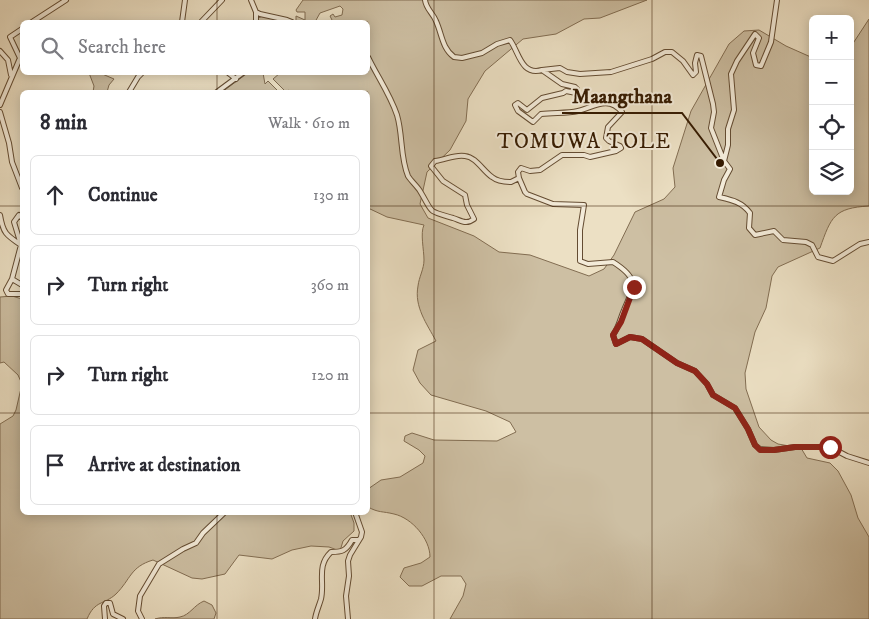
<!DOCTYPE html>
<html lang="en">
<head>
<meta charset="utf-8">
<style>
	:root { --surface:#fff; --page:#f2f2f3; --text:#2b2b33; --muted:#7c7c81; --line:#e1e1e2 }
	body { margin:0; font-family:"IM FELL DW Pica",serif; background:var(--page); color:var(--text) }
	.controls { position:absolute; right:15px; top:15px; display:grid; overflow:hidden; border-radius:8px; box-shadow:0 2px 12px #0003 }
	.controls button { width:45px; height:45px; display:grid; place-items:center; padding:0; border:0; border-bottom:1px solid var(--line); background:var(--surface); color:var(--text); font:25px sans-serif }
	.stop { position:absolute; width:15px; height:15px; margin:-11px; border:4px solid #8f2418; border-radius:50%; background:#fff }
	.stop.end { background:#8f2418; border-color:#fff; box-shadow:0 1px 5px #0008 }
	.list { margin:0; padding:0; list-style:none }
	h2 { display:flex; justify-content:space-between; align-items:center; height:65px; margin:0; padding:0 20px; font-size:21px }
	h2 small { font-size:16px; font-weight:400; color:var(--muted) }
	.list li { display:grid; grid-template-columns:32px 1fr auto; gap:15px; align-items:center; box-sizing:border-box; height:80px; margin:0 10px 10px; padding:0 10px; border:1px solid var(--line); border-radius:8px }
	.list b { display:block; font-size:19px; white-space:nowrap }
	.list em { font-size:16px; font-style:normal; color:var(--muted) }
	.icon { flex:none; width:28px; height:28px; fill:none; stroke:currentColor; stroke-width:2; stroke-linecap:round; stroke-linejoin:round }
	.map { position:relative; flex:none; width:869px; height:619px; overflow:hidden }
	.search { position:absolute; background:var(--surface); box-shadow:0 2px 12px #0003; left:20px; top:20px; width:350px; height:55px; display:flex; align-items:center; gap:12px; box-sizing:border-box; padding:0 18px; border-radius:8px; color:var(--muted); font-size:19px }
	.panel { position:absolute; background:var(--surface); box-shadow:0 2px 12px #0003; left:20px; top:90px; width:350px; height:425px; border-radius:8px }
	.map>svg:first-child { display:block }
	.green { fill:#cdbfa3; stroke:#826d52 }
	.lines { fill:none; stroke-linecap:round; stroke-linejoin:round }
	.minor-casing { stroke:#644c32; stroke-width:6 }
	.minor { stroke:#f3ebd9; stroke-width:4 }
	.route { stroke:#8f2418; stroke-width:6 }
	.grid { fill:none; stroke:#361b01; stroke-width:1; stroke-opacity:0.55 }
	.labels { text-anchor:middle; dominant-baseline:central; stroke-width:4; stroke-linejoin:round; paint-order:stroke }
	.quarter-label { font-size:21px; letter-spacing:1px; fill:#361b01; stroke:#f3ebd9 }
	.leader { fill:none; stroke:#361b01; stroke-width:2 }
	.callout-dot { fill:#361b01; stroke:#f3ebd9; stroke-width:2 }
	.callout-label { font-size:20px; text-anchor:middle; font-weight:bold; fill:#361b01; stroke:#f3ebd9; stroke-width:4; stroke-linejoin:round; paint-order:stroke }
</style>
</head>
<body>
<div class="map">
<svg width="869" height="619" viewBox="0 0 869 619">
	<rect width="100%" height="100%" fill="#ece0c4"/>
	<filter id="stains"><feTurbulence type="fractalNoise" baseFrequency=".004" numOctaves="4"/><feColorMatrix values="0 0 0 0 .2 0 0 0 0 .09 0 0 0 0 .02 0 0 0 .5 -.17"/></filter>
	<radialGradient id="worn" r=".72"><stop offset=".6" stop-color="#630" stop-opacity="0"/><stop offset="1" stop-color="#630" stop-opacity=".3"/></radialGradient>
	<path class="green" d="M303,0H647L600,18L584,19L556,34L523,39L485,71L468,99L466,121L450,150L427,172L420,204L428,218L474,236L499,252L530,255L589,276L604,269L614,255L635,212L664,199L675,187L673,168L691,111L729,44L744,31L759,30L786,46L813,58V191H850V48L869,19V206C834,208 831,217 820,248L778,267L772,276L766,308L755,332L745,373L746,389L759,427L771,440L778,444L801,448L807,458L830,463L838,471L851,495L858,518L869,537V619H450L463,596L466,584L461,576H441L422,586H409L400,577L404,568L421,563L430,557C430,539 412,518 394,514C382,511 379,513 368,507V489L381,480L400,477L423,463L425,456L419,450L404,441L405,436L412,433L434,440L497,441L516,432L510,422L486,411L431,395L420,383L413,370L418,350L436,341C427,324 414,307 418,286C419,277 424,269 424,260C424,250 420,233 424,225L387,217L368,208V92H289L290,91L289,90L286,92L273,79L280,73L368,72V22H333L330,16L333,14L335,17L342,15L343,9L340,6L320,13L315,22H296V16L305,20V12H297L296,10Z
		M263,16L290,22L267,21L258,22V18Z
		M249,72L263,73L265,84L268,81L279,92H222Z
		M89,73H100L114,79L109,85L107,92H93L94,86Z
		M12,296L22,299V512H350L354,523V531L343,541L340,551L329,547L311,546L292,550L272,559L239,555L225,574L202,579L192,578L153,560C130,567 131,579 116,594C104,605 95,600 87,619H0V424L13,416L16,410L22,384L18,375L4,362L0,363V297Z
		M204,601L212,605L216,613L214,619H155C164,616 172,619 180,617C190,615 194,605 204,601Z"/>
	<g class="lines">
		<g class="minor-casing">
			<path id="minor" d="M251,0L256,12V22
				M425,0C426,9 433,13 436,21C442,34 442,48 454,57L462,58L482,53L497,44L510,40C519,52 521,76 542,70
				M256,12L260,14L287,20L292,22
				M32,22L66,0
				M182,22L185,0
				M201,22L222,0
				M0,51L8,60L11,75
				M368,57C377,76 390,94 397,115C403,135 400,157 408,176C411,181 417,186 420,191C434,214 426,210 453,218C462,221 466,225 474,219L467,205L465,195L443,181L431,166L435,161C445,160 455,154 465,156C476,157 483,171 492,177C497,181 505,182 511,182L519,178L518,172L521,168L530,171L540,170L562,155H584L590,157L616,151L621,148L620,146L609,141L606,138L608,127L622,112C608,95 594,107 578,111C566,114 553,112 541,114L533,122L518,111L515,105L518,103L527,110L542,98L563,93L566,91L576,93L577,89L575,87L562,84L542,70L560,68L567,72L580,74L611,72L652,59L665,52H672L683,61L693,75L696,72L695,63L697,55L701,56L713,104L714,112L711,128L724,161L728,145V129L734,110L731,74L737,61L755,34L759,38L753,53L756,65L761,66L771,42L777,0
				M227,72L236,79
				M129,92L138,77L143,72
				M217,92L244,72
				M0,105L20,58L10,37L22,29
				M0,112L9,143L12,162L22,188
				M724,161L730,169L724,180L719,197C732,200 742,202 750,213L749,228L755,235L774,231L783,240L806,242L812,245L818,257L833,261L860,244L869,242
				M519,178L525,192L527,194L553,204L584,205L580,230V261L588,264L613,262C640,279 634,286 624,310C620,319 619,327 613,335L616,344L630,337L642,339L677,363L695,371L707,384L713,395L735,408L748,429L755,445L760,449L774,450L795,447H830L847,456L869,463
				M0,215C3,233 6,235 21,245
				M22,218L19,215L14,222L21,245L12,279L22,285
				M12,279L6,290L8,294H22
				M105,619L104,606L106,603H110L113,614L123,619
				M142,619L138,611L140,596L159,564L183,549L196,543L203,533L225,512
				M315,619C316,612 319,606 321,599C325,582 316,566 331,552C342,552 346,551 352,540H359
				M348,619L346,596L349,576L348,561L350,555L361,537L362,532L355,512"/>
		</g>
		<use href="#minor" class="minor"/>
	</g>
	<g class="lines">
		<path class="route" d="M634,287L621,322L613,335L616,344L630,337L642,339L677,363L695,371L707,384L713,395L735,408L748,429L755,445L760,450H774L795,447H830"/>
	</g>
	<path class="grid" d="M217,0V22M434,0V619M652,0V619M217,72V92M0,206H22M368,206H869M0,413H22M368,413H869M217,512V619"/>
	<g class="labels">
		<g class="quarter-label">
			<text x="584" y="142">TOMUWA TOLE</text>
		</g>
	</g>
	<path class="leader" d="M720 163L682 113H562"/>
	<circle class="callout-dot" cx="720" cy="163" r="5"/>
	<g class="callout-label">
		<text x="622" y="103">Maangthana</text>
	</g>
	<rect width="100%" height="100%" filter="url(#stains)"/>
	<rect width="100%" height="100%" fill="url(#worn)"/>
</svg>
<div class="controls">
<button>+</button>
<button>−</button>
<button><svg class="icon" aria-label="locate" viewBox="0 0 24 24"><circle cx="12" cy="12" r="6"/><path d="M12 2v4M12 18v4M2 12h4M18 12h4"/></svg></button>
<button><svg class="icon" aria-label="layers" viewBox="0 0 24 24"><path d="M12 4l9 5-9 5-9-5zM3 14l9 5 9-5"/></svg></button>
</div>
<div class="stop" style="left:830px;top:447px"></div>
<div class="stop end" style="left:634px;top:287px"></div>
<div class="search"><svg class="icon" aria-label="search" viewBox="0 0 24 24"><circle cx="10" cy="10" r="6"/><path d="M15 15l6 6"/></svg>Search here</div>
<section class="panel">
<h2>8 min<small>Walk · 610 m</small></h2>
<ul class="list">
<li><svg class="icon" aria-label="ahead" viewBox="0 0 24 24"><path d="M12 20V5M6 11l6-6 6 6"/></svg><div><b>Continue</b></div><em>130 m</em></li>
<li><svg class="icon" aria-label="right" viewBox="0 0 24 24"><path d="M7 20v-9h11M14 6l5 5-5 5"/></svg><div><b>Turn right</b></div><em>360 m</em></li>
<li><svg class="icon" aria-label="right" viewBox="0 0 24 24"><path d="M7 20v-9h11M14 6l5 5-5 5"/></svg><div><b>Turn right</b></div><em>120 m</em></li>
<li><svg class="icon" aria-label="arrive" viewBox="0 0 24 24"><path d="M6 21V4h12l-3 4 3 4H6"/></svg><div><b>Arrive at destination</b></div></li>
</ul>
</section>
</div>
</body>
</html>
